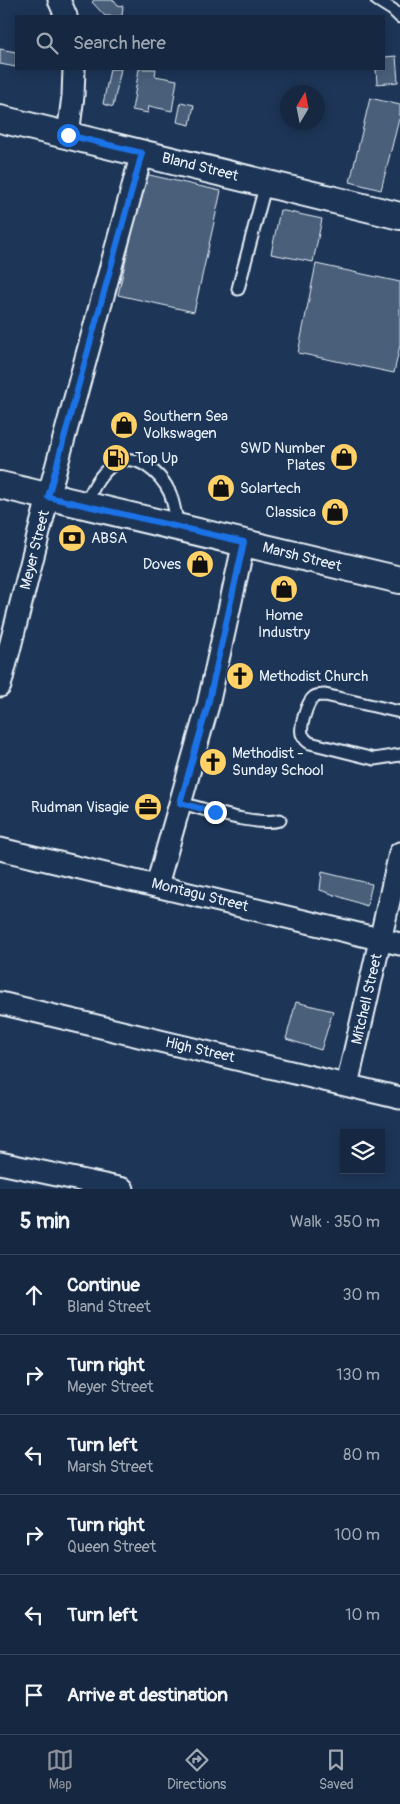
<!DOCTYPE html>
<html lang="en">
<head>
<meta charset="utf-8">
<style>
	:root { --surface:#162841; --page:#1f3048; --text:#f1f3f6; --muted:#9ea6b1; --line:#35445a; --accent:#8c9099 }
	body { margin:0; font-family:Pangolin,sans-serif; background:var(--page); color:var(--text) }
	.controls { position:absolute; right:15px; bottom:15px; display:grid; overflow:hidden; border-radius:0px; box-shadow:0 2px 12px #0003 }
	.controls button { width:45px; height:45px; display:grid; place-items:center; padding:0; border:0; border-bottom:1px solid var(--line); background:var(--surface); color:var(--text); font:25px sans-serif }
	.compass { position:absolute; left:280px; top:85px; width:45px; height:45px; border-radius:50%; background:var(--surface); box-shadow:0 2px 12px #0003; rotate:10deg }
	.stop { position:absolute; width:15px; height:15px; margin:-11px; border:4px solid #1a73e8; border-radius:50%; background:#fff }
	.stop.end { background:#1a73e8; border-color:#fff; box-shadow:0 1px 5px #0008 }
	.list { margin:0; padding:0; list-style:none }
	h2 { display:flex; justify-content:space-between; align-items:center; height:65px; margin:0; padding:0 20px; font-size:21px }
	h2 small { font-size:16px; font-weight:400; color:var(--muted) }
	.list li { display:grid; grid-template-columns:32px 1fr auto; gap:15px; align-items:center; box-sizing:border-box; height:80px; padding:0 20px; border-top:1px solid var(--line) }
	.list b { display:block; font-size:19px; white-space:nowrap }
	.list p { margin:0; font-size:16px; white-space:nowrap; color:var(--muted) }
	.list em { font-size:16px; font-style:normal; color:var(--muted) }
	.icon { flex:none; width:28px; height:28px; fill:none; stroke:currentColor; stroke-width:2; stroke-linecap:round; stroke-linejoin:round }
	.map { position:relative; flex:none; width:400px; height:1189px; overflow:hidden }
	.search { position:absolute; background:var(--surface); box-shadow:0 2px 12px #0003; left:15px; right:15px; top:15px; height:55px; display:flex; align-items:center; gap:12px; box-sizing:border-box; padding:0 18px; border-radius:0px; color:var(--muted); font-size:19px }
	.sheet { height:545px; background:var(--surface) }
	nav { display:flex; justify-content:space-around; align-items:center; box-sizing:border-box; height:70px; border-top:1px solid var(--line); background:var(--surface); font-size:14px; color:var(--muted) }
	nav a { display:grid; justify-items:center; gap:2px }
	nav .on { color:var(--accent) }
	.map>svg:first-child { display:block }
	.building { fill:#495e7a; stroke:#e8f1f8 }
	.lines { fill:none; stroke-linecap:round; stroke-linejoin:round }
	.service-casing { stroke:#e8f1f8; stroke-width:15 }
	.minor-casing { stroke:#e8f1f8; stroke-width:25 }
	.tertiary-casing { stroke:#e8f1f8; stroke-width:30 }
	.service { stroke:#1d3557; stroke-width:11 }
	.minor { stroke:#1d3557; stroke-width:21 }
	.tertiary { stroke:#1d3557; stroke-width:26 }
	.route { stroke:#1a73e8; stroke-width:6 }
	.labels { text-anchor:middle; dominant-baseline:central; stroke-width:4; stroke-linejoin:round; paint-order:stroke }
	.street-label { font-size:15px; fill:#e8f1f8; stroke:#1d3557 }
	.poi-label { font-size:15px; fill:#e8f1f8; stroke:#1d3557; text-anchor:start }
</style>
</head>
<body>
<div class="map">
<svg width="400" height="1189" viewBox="0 0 400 1189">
	<rect width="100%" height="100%" fill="#1d3557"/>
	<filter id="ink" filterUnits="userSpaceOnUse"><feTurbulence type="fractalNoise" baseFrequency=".02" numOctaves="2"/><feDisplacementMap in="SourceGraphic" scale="10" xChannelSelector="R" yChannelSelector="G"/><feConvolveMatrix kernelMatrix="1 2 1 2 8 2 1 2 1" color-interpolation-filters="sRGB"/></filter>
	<g filter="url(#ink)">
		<path class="building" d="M94,0H114L118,5L123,6L122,16H105L92,2Z
			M0,49L16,52V67L0,64Z
			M396,56L398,82L377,84L376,69H384V57Z
			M110,69H121L113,107L103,104Z
			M139,69H156L155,76L177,80L172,111L149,106L148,113L132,110Z
			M370,98L400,105V115L381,190L350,182Z
			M181,102L194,105L190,125L177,122Z
			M145,174L221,191L194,312L118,295Z
			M280,210L322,219L313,262L271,254Z
			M316,264L400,282V345L394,373L298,353Z
			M322,872L372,884L367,906L320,890Z
			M296,1002L333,1011L321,1050L286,1039Z"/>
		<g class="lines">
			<g class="service-casing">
				<path id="service" d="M377,0L393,10L400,17
					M238,289L266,183
					M85,505C92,490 99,474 114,464C136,450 161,474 170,493C174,504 176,516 178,527
					M400,712L325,695C321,695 317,695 314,697C307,702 300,726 302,734C304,738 306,741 310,743L374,759L400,755
					M181,803C205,809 256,827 280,820"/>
			</g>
			<g class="minor-casing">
				<path id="minor" d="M59,0L66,16
					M68,135L73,96L74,69
					M0,686L48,497L142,153
					M0,849L400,944
					M157,885L208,705L244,542
					M0,1003L400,1098
					M347,1085L400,853
					M0,1163L123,1189"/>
			</g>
			<g class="tertiary-casing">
				<path id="tertiary" d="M0,119L400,216
					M0,485L400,580"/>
			</g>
			<use href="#service" class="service"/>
			<use href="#minor" class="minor"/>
			<use href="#tertiary" class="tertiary"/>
		</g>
	</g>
	<g class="lines" filter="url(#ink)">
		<path class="route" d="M68,135L142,153L48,497L244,542L208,705L180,803L215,812"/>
	</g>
	<defs>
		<g id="shop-disc" transform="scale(1.4375)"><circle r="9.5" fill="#ffd166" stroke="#1d3557"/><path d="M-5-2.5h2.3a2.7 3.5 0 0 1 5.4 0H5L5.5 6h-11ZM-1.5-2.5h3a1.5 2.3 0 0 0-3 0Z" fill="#111"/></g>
		<g id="fuel-disc" transform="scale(1.4375)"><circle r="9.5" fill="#ffd166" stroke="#1d3557"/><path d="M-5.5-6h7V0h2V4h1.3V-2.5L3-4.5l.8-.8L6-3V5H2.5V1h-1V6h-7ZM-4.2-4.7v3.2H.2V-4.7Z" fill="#111"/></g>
		<g id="bank-disc" transform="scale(1.4375)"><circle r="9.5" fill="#ffd166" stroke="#1d3557"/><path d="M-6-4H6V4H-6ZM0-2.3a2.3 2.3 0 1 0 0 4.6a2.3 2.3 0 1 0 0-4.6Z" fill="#111"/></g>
		<g id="church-disc" transform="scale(1.4375)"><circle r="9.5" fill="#ffd166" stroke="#1d3557"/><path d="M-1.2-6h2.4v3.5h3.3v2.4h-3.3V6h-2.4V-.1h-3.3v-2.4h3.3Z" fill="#111"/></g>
		<g id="office-disc" transform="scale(1.4375)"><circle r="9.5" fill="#ffd166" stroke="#1d3557"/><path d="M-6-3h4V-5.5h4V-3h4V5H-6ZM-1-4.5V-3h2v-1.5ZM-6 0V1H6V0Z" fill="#111"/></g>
	</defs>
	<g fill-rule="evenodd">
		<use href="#shop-disc" x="124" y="425"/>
		<use href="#shop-disc" x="344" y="457"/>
		<use href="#fuel-disc" x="116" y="458"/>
		<use href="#shop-disc" x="221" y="488"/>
		<use href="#shop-disc" x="335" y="512"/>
		<use href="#bank-disc" x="72" y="538"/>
		<use href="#shop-disc" x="200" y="564"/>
		<use href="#shop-disc" x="284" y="589"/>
		<use href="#church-disc" x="240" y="676"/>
		<use href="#church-disc" x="213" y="762"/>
		<use href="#office-disc" x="148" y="807"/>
	</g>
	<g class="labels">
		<g class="street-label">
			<text transform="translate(200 167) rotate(14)">Bland Street</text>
			<text transform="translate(35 550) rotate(-76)">Meyer Street</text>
			<text transform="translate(302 557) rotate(14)">Marsh Street</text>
			<text transform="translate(200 895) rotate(14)">Montagu Street</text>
			<text transform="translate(367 999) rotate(-77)">Mitchell Street</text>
			<text transform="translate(200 1050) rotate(13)">High Street</text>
		</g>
		<g class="poi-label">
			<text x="143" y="416">Southern Sea<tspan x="143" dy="17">Volkswagen</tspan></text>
			<text x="325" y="448" text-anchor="end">SWD Number<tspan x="325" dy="17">Plates</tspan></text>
			<text x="135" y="458">Top Up</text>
			<text x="240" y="488">Solartech</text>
			<text x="316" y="512" text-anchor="end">Classica</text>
			<text x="91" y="538">ABSA</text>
			<text x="181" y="564" text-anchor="end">Doves</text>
			<text x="284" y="615" text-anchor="middle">Home<tspan x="284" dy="17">Industry</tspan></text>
			<text x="259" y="676">Methodist Church</text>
			<text x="232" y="753">Methodist -<tspan x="232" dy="17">Sunday School</tspan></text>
			<text x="129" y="807" text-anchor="end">Rudman Visagie</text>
		</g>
	</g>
</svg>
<div class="controls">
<button><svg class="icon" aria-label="layers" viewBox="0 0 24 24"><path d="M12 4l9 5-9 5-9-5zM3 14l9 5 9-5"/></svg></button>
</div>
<svg class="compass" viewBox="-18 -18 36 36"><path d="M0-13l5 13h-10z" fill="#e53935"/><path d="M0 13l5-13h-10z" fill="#9ea6b1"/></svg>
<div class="stop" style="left:68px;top:135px"></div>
<div class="stop end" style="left:215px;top:812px"></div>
<div class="search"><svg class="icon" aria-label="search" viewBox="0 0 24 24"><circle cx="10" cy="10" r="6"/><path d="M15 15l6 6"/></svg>Search here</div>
</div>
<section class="sheet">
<h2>5 min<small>Walk · 350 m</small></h2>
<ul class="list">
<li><svg class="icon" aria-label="ahead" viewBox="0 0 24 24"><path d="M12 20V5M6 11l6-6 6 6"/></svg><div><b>Continue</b><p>Bland Street</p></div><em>30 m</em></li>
<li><svg class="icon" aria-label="right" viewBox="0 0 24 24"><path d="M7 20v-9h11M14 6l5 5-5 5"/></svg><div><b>Turn right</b><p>Meyer Street</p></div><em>130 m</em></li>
<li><svg class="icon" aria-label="left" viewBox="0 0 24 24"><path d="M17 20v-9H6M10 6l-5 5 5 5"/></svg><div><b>Turn left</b><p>Marsh Street</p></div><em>80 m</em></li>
<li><svg class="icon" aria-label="right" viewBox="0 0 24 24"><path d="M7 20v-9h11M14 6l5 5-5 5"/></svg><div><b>Turn right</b><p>Queen Street</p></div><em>100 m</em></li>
<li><svg class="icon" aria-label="left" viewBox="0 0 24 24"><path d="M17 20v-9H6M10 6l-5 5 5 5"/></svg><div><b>Turn left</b></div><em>10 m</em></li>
<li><svg class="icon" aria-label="arrive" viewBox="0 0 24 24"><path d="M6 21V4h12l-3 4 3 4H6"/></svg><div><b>Arrive at destination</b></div></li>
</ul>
</section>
<nav>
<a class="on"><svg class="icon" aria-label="map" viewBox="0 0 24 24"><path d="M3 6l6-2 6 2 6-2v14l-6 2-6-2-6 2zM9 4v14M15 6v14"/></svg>Map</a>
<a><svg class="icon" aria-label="directions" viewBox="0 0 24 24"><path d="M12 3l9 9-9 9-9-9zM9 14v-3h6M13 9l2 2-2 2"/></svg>Directions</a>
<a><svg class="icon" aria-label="saved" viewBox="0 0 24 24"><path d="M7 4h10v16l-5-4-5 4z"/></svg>Saved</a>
</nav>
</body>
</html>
